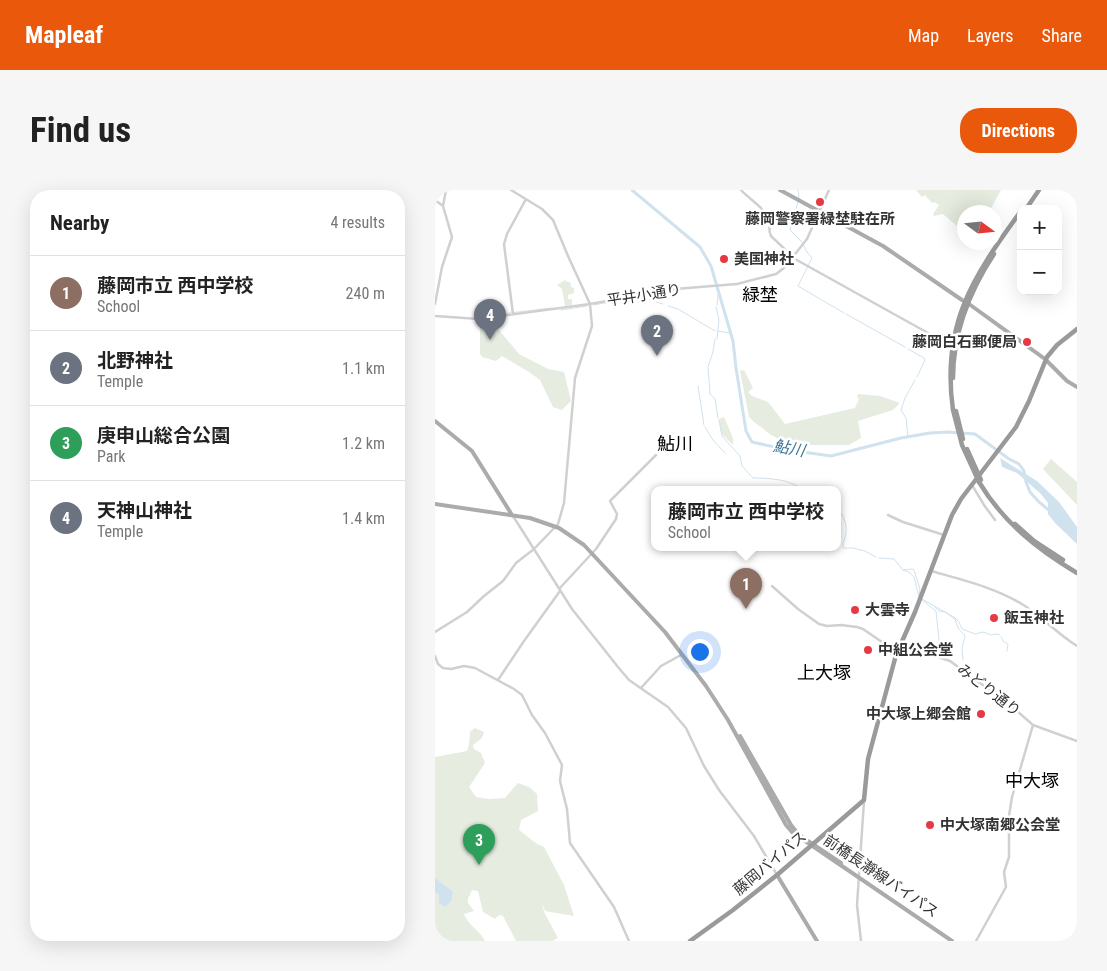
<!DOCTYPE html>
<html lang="en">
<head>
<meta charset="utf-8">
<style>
	:root { --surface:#fff; --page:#f6f6f6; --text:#222; --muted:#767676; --line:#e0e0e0; --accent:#ea580c }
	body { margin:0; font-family:"Roboto Condensed","Noto Sans JP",sans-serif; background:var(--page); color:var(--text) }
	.controls { position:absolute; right:15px; top:15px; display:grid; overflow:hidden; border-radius:10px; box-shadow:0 5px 20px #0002 }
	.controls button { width:45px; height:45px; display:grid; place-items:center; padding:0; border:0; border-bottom:1px solid var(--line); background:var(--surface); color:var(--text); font:25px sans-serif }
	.compass { position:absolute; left:522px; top:15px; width:45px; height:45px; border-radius:50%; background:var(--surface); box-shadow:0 5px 20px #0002; rotate:105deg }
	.you { position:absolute; left:264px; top:461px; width:18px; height:18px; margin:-12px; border:4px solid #fff; border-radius:50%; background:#1a73e8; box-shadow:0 0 0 8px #1a73e833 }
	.badge { display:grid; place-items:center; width:32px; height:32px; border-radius:50%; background:var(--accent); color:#fff; font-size:16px; font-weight:700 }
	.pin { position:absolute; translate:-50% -41px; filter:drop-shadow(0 1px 2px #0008) }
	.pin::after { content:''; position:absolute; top:26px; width:18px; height:15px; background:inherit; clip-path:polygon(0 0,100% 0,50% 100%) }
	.popup { position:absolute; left:216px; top:296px; width:190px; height:65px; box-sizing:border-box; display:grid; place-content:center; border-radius:10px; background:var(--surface); filter:drop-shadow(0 1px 4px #0005); font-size:16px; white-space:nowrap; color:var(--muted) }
	.popup b { font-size:19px; color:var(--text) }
	.popup::after { content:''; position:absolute; left:50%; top:100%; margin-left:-10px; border:10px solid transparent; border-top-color:var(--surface) }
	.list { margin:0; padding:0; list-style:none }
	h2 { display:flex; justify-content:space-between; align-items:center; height:65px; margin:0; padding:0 20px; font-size:21px }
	h2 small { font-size:16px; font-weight:400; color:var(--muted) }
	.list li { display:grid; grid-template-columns:32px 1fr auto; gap:15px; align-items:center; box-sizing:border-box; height:75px; padding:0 20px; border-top:1px solid var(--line) }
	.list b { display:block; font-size:19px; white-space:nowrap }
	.list p { margin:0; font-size:16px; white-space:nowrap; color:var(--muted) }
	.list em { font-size:16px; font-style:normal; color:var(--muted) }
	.map { position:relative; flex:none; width:642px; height:751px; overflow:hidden; border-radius:20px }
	header { display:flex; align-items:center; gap:30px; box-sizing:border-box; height:70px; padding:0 25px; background:var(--accent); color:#fff }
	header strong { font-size:24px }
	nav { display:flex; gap:28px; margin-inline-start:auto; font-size:18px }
	.intro { display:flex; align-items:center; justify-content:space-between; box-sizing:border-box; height:120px; padding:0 30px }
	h1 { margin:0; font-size:35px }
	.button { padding:12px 22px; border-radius:20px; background:var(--accent); color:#fff; font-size:18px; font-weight:700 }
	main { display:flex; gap:30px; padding:0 30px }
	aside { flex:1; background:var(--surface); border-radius:20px; box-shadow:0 5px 20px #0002 }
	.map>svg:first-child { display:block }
	.green { fill:#e6ecdf }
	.water { fill:#cfe2ee }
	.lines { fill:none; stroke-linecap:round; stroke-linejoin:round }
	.stream { stroke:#cfe2ee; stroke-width:1 }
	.river { stroke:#cfe2ee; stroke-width:3 }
	.minor { stroke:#d0d0d0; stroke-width:2.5 }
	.major { stroke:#ababab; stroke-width:4 }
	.highway { stroke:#9a9a9a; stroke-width:4.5 }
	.highway-bridge { stroke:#9a9a9a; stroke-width:4.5 }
	.poi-dot { fill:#e63946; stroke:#fff; stroke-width:2 }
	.labels { text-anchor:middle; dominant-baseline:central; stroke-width:5; stroke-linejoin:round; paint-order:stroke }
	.poi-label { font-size:15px; font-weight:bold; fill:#333; stroke:#fff; text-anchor:start }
	.street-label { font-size:15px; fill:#333; stroke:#fff }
	.water-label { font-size:16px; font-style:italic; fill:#3f7597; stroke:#fff }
	.quarter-label { font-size:18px; fill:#000; stroke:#fff }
</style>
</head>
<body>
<header>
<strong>Mapleaf</strong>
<nav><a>Map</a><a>Layers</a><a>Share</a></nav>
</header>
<div class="intro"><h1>Find us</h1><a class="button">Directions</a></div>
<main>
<aside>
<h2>Nearby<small>4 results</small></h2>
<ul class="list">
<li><span class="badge" style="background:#8d6e63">1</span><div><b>藤岡市立 西中学校</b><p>School</p></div><em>240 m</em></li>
<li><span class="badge" style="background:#6b7280">2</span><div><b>北野神社</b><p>Temple</p></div><em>1.1 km</em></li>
<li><span class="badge" style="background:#2e9e5b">3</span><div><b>庚申山総合公園</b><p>Park</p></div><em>1.2 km</em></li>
<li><span class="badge" style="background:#6b7280">4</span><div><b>天神山神社</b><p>Temple</p></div><em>1.4 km</em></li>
</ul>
</aside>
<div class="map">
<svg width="642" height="751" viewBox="0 0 642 751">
	<rect width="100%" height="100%" fill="#fff"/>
	<path class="green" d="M481,0H566L554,22H530L529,42L508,24L499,26L498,24L504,15L499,12L497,13L490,5L487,7Z
		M130,90L132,92H135L136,97L139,98V103L133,105V109H137V115L130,116L127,99L122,95Z
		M53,133L64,140L84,164L113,179L129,182L136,211L127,220L118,217L105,190L94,182L67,166L61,171L47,167L45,164V136Z
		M309,180L318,198L313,202L317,206L333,212L350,234L420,218L424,209L422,207L423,204L445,206L465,213L458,220L423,231L426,248L414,255H376L371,251L344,249L336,245L318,231L314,227L305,181Z
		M289,227L298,248V255L286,243L284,229Z
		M616,269L642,292V315L608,279Z
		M40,538L49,542L47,548L38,555L39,559L46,563L50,573L34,597L41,607L54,609L70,608L83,593L94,597L102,604L103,621L86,630L84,640L102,654L109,657L129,695L139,726L110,721L107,713L109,722L123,748L117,751H81L68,726L64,725L60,729L48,722L43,701L37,700L34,707L33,708V713L39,721L29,724C36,739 43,738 50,751H0V567L32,561L34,554L35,542Z"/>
	<path class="water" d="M565,268L602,291L624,312L642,337V354L620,333L613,324V313L606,304L582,283L567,277Z
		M0,688L18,702L16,711L10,717L4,713V704L0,702Z"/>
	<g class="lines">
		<path class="stream" d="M363,0L364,9
			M363,12L355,40L367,52L372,62L377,68L363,96L409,123
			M194,109L206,107
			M221,112L228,114
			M159,115L191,109
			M282,115L283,105
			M233,116L243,119L280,141
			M281,117L284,130L282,149
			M126,120L152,116
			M411,124L470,157
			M51,126L116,118
			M282,141L295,143
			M280,149L278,162L273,177L275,204L280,209L283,228
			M473,159L489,168L490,170L482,187
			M263,196L269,235
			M284,230L287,246L305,266L307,276L318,288C334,288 355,289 368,300
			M270,237L278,250L290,263
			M473,247L471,228L466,220L470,208L480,190
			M402,319C408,323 412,334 411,342C411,348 407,352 408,358H418L430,361L441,367
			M444,368L459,369L468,380L474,382L479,387L484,407
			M468,380L477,379L479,380L485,399L484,405
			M487,409L519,427L524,432L527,439L540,444L548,442L556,445L562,444L565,445
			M487,410L501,421L504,450V462
			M500,417L504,421L510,422L520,429L523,438L530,446L527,458L528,470
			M566,447L569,452L573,454L572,461"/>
		<path class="river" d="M197,0L265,57L276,76L298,151L301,178L311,241L317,252L354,260L396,266L466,248L495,243L513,242L540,244L574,269L584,274L589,281L591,292L595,302L604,312L616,322"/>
		<path class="minor" d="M306,0C314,9 330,18 334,30C335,35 333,40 336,46L360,69L511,153
			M0,10L8,16
			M0,114L7,77L17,47L8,16L11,0
			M78,124L69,54L72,44L91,9
			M0,126L44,129L155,114L240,99L302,94L341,84L349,78L372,49L394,0
			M537,295L549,315L560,330
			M453,325L468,332L509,345
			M78,326L137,419L183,477L194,490L233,517L251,538L269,576L284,600L319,646L342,685
			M496,381C528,390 562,398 590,416C608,428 623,444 642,456
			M337,396L363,419L384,434L392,436L406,435L422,437L428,439L447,452L464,458L482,460L515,471L575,515L598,535L642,551
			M124,399L161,359L181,329L182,324L175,311L221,265
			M0,442L32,422L49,406L68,391L81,373L99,359L123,334L129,313L140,188L157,136L155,114L133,66L118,30L107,19L76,0
			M0,466L3,474L8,478L16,479L29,476L40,478L79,499L87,505L97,525L110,543L127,575L125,591L132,619L135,653L179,717L194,751
			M63,490L89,451L125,401
			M206,498L226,476L246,465
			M426,751L422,715L429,611
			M541,751L571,697L569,682L574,667V626L577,607L598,535"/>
		<path class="major" d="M345,0L448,56L527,110
			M0,6L4,0
			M534,114L610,169L632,191L642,197
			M0,231L37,261L77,325
			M0,314L95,328L124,338L149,355L230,442L271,496L293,530L351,635L357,642L517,751
			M305,546L356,635L364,645L406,673
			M342,685L382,751"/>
		<path class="highway" d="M591,19L604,0
			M518,188C518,142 534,102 559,64
			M518,220C506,135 537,88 586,21
			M544,292C568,332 602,359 642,383
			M580,334L599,351L628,370
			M255,751L298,720L342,685L429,610L433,569L461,465L480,422L517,325L526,309L581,237L594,211L612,167L622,155L642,139"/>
		<path class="highway-bridge" d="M518,220L527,255L544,292
			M521,221L528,249
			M532,259L546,290"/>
	</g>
	<g class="poi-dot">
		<circle cx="385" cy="12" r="5"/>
		<circle cx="289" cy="69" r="5"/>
		<circle cx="592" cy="152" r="5"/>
		<circle cx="420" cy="420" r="5"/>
		<circle cx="559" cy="428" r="5"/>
		<circle cx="433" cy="460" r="5"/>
		<circle cx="546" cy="524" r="5"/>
		<circle cx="495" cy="635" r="5"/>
	</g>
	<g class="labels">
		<g class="poi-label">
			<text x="385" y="29" text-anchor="middle">藤岡警察署緑埜駐在所</text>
			<text x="299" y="69">美国神社</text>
			<text x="582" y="152" text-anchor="end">藤岡白石郵便局</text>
			<text x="430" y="420">大雲寺</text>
			<text x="569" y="428">飯玉神社</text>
			<text x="443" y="460">中組公会堂</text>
			<text x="536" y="524" text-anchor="end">中大塚上郷会館</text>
			<text x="505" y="635">中大塚南郷公会堂</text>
		</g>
		<g class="street-label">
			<text transform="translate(209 105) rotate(-9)">平井小通り</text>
			<text transform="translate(554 500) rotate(38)">みどり通り</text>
			<text transform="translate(335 673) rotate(-40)">藤岡バイパス</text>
			<text transform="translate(446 686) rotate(34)">前橋長瀞線バイパス</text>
		</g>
		<g class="water-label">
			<text transform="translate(354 258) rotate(10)">鮎川</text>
		</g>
		<g class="quarter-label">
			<text x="325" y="104">緑埜</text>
			<text x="240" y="253">鮎川</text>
			<text x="389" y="482">上大塚</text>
			<text x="597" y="590">中大塚</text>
		</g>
	</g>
</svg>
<div class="controls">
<button>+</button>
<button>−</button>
</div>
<svg class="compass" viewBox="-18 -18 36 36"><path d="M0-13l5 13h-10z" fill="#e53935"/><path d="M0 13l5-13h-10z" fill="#767676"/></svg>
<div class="you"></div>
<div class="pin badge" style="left:311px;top:419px;background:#8d6e63">1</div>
<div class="popup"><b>藤岡市立 西中学校</b>School</div>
<div class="pin badge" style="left:222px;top:166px;background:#6b7280">2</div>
<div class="pin badge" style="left:44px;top:675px;background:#2e9e5b">3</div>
<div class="pin badge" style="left:55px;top:150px;background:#6b7280">4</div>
</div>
</main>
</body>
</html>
